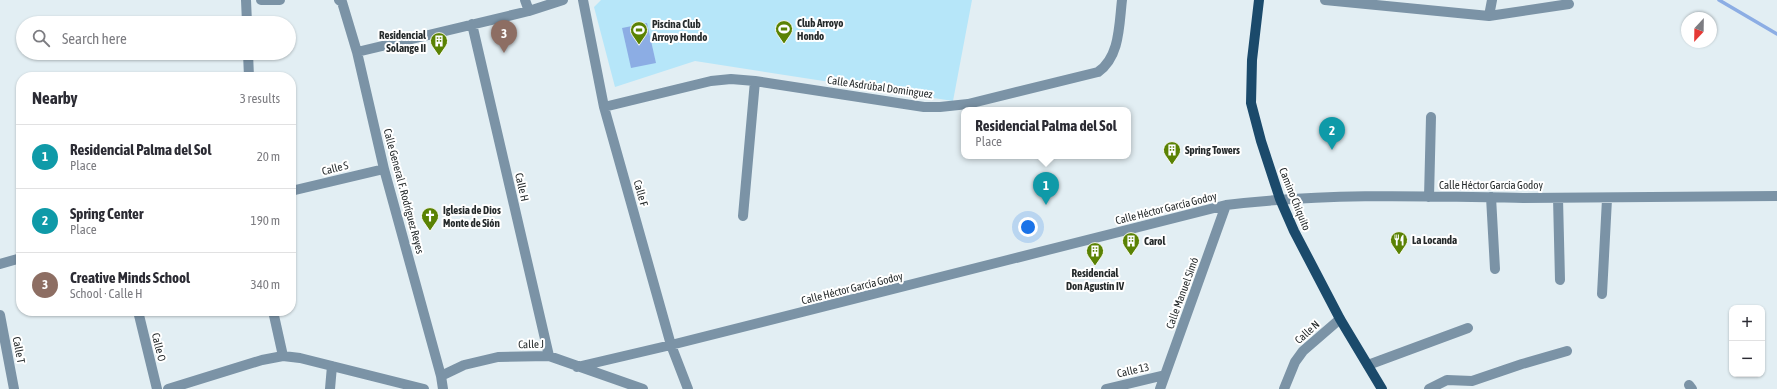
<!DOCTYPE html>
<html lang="en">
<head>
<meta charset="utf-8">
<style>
	:root { --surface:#fff; --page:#f2f2f3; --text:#2b2b33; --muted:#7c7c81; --line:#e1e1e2; --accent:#1a73e8 }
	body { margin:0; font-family:"Asap Condensed",sans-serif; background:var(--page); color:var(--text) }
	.controls { position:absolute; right:12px; bottom:12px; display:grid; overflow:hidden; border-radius:8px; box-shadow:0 1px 3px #0004 }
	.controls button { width:36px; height:36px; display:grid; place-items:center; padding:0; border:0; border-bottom:1px solid var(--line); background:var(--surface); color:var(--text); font:20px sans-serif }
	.compass { position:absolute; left:1681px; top:12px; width:36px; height:36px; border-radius:50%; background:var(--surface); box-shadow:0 1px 3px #0004; rotate:202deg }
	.you { position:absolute; left:1028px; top:227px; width:14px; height:14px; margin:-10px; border:3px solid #fff; border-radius:50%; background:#1a73e8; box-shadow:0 0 0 6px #1a73e833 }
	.badge { display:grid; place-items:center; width:26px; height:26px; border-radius:50%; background:var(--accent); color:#fff; font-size:13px; font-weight:700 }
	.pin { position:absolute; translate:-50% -33px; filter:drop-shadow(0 1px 2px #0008) }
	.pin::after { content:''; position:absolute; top:21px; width:14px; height:12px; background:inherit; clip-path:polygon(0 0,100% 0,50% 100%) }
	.popup { position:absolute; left:961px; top:107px; width:170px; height:52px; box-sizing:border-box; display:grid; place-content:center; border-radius:8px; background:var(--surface); filter:drop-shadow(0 1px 3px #0005); font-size:13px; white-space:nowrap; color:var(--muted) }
	.popup b { font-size:15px; color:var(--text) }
	.popup::after { content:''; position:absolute; left:50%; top:100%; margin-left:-8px; border:8px solid transparent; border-top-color:var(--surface) }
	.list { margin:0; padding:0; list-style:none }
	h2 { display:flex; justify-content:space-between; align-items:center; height:52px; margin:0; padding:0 16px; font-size:17px }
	h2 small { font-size:13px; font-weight:400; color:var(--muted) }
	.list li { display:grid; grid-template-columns:26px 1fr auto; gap:12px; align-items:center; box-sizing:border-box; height:64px; padding:0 16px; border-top:1px solid var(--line) }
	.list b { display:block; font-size:15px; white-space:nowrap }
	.list p { margin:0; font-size:13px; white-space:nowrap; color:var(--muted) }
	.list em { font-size:13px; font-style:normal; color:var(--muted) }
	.icon { flex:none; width:22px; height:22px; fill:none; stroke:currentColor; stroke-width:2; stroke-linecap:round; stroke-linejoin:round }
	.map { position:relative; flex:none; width:1777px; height:389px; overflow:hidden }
	.search { position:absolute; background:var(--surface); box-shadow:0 1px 3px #0004; left:16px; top:16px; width:280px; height:44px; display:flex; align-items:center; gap:10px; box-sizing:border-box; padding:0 14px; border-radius:22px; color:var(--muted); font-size:15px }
	.panel { position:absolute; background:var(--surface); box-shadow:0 1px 3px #0004; left:16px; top:72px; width:280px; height:244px; border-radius:16px }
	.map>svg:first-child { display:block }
	.green { fill:#b6e6f9 }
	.water { fill:#8cade4 }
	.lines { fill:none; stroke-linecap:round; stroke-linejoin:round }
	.stream { stroke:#8cade4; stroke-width:3.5 }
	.minor { stroke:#7b93a6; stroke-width:10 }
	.major { stroke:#1b4a6b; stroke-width:10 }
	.labels { text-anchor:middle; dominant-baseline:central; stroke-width:4; stroke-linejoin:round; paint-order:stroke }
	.poi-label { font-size:11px; font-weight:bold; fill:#252a2b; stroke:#fff; text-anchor:start }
	.street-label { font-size:11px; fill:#252a2b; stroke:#fff }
</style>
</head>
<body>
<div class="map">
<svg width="1777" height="389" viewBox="0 0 1777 389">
	<rect width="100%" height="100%" fill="#e2eef3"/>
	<path class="green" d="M601,0H972L953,101L695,61L615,87L594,7Z"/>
	<path class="water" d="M647,23L656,63L631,68L622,28Z"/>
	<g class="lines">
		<path class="stream" d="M1719,0L1777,34"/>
		<path class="minor" d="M246,0L247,23
			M261,0H280
			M339,0L342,2L357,52L384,169L441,376L443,389
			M525,0L529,11
			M583,0L604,107L671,345L688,389
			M1325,0L1489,16L1569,4
			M1489,16L1492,0
			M472,24L549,356
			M357,52L529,11L563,0
			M248,53L249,77
			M604,107L711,81L731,79L755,81L924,107H940L968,104L1098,72C1120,57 1119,25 1122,0
			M291,191L384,169
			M1429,197L1431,117
			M1491,197L1495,269
			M1558,198L1560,280
			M743,216L755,81
			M0,264L21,258
			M1602,294L1607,199
			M138,311L157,389
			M273,311L283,356
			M0,315L14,389
			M1368,365L1468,328
			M577,367L671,345L1226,205C1324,193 1424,196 1523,198C1607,198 1692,197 1777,196
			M441,376L464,365L498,357L549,356L643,389
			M1689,385L1692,389
			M168,389L262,360L283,356L300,358L424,389
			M330,389L332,366
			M1106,389L1165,375
			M1160,389L1226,205
			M1284,389L1295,362L1303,351L1340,319
			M1429,389L1447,380L1472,381L1522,364L1567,351"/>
		<path class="major" d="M1259,0L1252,60L1251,103L1261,141L1280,199L1294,231L1340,319L1382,389"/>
	</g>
	<defs>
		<g id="stadium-pin" transform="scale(0.9)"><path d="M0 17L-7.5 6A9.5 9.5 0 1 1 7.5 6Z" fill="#5a8203" stroke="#fff"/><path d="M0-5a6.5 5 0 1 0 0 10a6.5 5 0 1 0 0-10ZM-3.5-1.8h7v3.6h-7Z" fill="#fff"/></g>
		<g id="building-pin" transform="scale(0.9)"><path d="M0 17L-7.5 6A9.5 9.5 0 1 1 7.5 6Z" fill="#5a8203" stroke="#fff"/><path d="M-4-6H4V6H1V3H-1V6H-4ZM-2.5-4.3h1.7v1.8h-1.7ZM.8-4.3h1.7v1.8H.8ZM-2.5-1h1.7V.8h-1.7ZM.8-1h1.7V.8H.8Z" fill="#fff"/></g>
		<g id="church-pin" transform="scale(0.9)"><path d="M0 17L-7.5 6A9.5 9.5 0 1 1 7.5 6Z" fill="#5a8203" stroke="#fff"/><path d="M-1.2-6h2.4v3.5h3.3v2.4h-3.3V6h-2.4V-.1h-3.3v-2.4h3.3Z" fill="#fff"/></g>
		<g id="restaurant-pin" transform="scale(0.9)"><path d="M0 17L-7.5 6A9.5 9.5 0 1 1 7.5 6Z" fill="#5a8203" stroke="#fff"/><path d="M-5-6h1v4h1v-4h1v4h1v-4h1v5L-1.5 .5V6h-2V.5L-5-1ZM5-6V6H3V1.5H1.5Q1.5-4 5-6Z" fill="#fff"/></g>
	</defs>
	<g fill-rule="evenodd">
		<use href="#stadium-pin" x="784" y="29"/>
		<use href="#stadium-pin" x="639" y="30"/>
		<use href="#building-pin" x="439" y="41"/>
		<use href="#building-pin" x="1172" y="150"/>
		<use href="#church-pin" x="430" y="216"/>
		<use href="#restaurant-pin" x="1399" y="240"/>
		<use href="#building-pin" x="1131" y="241"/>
		<use href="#building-pin" x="1095" y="251"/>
	</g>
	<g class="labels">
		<g class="poi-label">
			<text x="797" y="23">Club Arroyo<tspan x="797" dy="13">Hondo</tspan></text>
			<text x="652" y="24">Piscina Club<tspan x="652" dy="13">Arroyo Hondo</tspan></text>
			<text x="426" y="35" text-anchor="end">Residencial<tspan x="426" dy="13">Solange II</tspan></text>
			<text x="1185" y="150">Spring Towers</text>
			<text x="443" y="210">Iglesia de Dios<tspan x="443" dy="13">Monte de Sión</tspan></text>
			<text x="1412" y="240">La Locanda</text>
			<text x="1144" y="241">Carol</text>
			<text x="1095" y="273" text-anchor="middle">Residencial<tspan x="1095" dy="13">Don Agustín IV</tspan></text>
		</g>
		<g class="street-label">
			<text transform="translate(880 87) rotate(8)">Calle Asdrúbal Domínguez</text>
			<text transform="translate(335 168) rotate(-14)">Calle S</text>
			<text x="1491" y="185">Calle Héctor García Godoy</text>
			<text transform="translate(522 187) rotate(77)">Calle H</text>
			<text transform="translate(404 191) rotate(75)">Calle General F. Rodríguez Reyes</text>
			<text transform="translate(641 193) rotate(74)">Calle F</text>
			<text transform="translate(1295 199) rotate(68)">Camino Chiquito</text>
			<text transform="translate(1166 208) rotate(-14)">Calle Héctor García Godoy</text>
			<text transform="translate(852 288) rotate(-14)">Calle Héctor García Godoy</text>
			<text transform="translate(1182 293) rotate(-70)">Calle Manuel Simó</text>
			<text transform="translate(1307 332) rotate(-42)">Calle N</text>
			<text transform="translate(531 344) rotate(-1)">Calle J</text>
			<text transform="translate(159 347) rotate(76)">Calle O</text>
			<text transform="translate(19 350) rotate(79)">Calle T</text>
			<text transform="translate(1133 370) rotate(-13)">Calle 13</text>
		</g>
	</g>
</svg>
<div class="controls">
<button>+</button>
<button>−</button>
</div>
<svg class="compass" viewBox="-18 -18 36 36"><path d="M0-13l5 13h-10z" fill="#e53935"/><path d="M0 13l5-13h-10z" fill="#7c7c81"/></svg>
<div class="you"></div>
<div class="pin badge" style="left:1046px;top:205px;background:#0f9aa8">1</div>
<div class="popup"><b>Residencial Palma del Sol</b>Place</div>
<div class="pin badge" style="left:1332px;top:150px;background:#0f9aa8">2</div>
<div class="pin badge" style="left:504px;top:53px;background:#8d6e63">3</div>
<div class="search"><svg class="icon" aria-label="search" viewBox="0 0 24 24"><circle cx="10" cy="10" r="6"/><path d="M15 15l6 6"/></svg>Search here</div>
<section class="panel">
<h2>Nearby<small>3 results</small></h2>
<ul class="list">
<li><span class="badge" style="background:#0f9aa8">1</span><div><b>Residencial Palma del Sol</b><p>Place</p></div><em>20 m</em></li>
<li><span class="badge" style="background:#0f9aa8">2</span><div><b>Spring Center</b><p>Place</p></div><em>190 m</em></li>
<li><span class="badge" style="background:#8d6e63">3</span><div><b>Creative Minds School</b><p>School · Calle H</p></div><em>340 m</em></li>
</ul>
</section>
</div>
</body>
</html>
